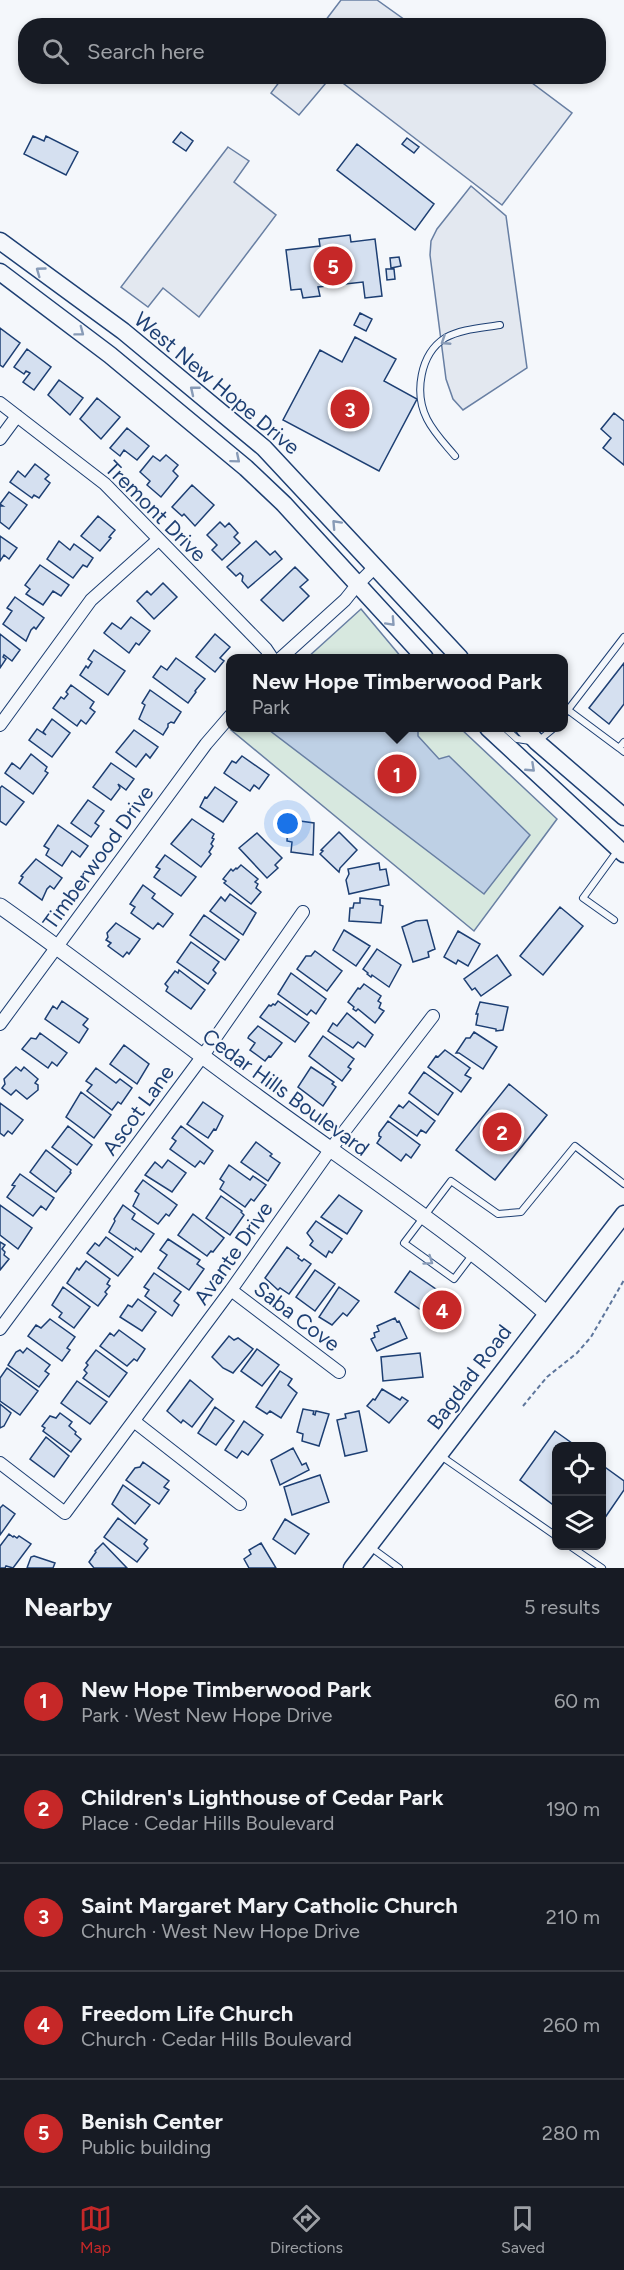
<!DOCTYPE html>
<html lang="en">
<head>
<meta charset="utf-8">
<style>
	:root { --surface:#171b24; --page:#20242c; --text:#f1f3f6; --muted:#9ea1a6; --line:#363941; --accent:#c62828 }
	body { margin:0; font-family:Figtree,sans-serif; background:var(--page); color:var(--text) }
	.controls { position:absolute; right:18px; bottom:18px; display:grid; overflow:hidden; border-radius:12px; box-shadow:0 3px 9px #0003 }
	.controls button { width:54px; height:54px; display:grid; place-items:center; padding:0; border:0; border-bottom:2px solid var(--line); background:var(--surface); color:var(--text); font:30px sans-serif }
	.you { position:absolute; left:288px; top:824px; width:21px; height:21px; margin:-15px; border:4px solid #fff; border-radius:50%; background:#1a73e8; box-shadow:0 0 0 9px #1a73e833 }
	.badge { display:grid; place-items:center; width:39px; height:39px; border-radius:50%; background:var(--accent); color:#fff; font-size:20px; font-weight:700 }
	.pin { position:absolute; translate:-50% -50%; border:3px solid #fff; box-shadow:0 2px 6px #0006 }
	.popup { position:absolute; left:226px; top:654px; width:342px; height:78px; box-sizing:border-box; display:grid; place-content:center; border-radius:12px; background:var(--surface); filter:drop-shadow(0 2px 4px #0005); font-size:20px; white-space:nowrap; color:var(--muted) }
	.popup b { font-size:22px; color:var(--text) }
	.popup::after { content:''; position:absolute; left:50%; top:100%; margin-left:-12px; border:12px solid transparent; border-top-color:var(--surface) }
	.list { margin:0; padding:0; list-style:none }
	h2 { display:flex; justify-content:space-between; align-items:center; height:78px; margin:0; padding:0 24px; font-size:26px }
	h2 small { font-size:20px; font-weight:400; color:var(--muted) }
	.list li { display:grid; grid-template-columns:39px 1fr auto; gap:18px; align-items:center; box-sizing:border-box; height:108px; padding:0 24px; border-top:2px solid var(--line) }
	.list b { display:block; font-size:22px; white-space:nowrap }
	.list p { margin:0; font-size:20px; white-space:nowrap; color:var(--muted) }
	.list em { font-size:20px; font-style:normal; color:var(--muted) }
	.icon { flex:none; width:33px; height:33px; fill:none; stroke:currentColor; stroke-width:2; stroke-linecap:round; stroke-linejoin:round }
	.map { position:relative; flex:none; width:624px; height:1568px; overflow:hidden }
	.search { position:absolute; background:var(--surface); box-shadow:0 3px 9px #0003; left:18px; right:18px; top:18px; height:66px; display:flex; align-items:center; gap:15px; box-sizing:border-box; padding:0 21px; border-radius:24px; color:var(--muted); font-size:22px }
	.sheet { height:618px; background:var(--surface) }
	nav { display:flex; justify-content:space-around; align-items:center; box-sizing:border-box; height:84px; border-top:2px solid var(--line); background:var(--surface); font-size:16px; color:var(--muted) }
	nav a { display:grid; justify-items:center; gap:3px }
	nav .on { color:var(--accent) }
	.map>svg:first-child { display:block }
	.green { fill:#d7e8df; stroke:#687fa3; stroke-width:1.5 }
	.parking { fill:#e3e8f0; stroke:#687fa3; stroke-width:1.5 }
	.water { fill:#bed0e5; stroke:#687fa3; stroke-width:1.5 }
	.building { fill:#d5e0f0; stroke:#1d3f73; stroke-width:1.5 }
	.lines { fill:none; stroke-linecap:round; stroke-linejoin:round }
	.service-casing { stroke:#1d3f73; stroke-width:8 }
	.minor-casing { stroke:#1d3f73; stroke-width:14 }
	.tertiary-casing { stroke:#1d3f73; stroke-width:17 }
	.secondary-casing { stroke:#1d3f73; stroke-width:19 }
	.path { stroke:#5e769c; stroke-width:2; stroke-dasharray:4.5 3; stroke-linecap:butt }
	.service { stroke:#f4f7fb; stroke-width:6 }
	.minor { stroke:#f4f7fb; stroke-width:12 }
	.tertiary { stroke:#f4f7fb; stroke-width:15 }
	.secondary { stroke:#f4f7fb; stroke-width:16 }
	.oneway { stroke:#889bb7 }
	.labels { text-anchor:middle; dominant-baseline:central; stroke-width:4.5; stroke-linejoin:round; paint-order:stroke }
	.street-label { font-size:21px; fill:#1d3f73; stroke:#f4f7fb }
</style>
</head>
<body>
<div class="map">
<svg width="624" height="1568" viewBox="0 0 624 1568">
	<rect width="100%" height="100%" fill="#f4f7fb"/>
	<path class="green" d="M361,609L402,658H307Z
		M233,728H460L557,819L474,931L231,730Z"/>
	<path class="parking" d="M341,0H377L412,25H322Z
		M283,77V76L331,77L299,115L271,93Z
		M335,77H524L572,113L502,205Z
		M228,147L249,161L234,182L276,215L199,317L163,288L148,307L121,287Z
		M471,186L506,216L527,368L463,410L453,399L446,379L430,255L431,241L437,229Z"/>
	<path class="water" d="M272,728H418V736L439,759L449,756L530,835L484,894L269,730Z"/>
	<path class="building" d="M181,132L193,141L186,151L173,142Z
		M33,136L44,141L46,136L78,152L66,175L24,154Z
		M407,138L419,147L414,153L402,144Z
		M357,144L434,204L415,230L337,170Z
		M350,235L351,242L375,239L382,296L365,298L363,282L318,287L320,296L303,298L301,289L291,290L286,250L320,246L319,239Z
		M399,257L401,266L391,268L390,258Z
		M386,269H394L395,279L387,280Z
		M360,313L372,319L366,331L354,325Z
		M0,328L20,343L3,367L0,365Z
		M355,337L396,359L384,381L417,399L379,471L283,420L320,350L342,362Z
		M27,349L51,367L34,390L23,382L30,373L26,371L24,374L14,367Z
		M59,380L83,398L70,415L48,395Z
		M97,398L120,417L101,439L80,419Z
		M614,413L624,421V465L603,448L611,438L601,429Z
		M127,428L149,446L137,460L124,450L120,456L110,448Z
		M166,455L178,465L173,471L178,476L161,497L147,485L150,481L140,472L153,456L160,461Z
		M35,464L49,475L45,479L50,483L39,498L34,495L32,498L10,482L18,471L25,477Z
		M192,485L214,505L195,526L184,514L182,516L172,507Z
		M9,492L27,505L9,529L0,522V506H3L0,504Z
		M98,516L115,530L109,537L111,538L100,551L81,536Z
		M220,522L225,527L229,523L238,533L234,537L240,543L222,560L212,550L217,545L207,535Z
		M0,536L17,548L9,559L4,555L0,561Z
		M59,541L70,550L74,544L93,558L87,567L83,565L73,578L47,559Z
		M256,541L270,555L275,551L282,559L248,588L242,581L243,576L240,573L236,576L227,567Z
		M40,565L69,585L61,596L53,591L43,605L26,594L30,589L25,585Z
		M295,567L308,580L300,587L309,596L283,621L261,600Z
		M163,583L177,597L154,619L137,601L147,591L151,595Z
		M15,597L44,618L36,629L34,627L31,630L26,641L3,624L12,611L7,608Z
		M131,617L150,631L139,645L136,643L129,653L104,633L112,623L121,629Z
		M0,634L20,650L12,661L4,655L3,657L6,659L0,668Z
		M215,634L230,647L220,658L224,661L215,672L196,657Z
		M94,650L125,671L108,695L80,675L86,666L88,668L92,662L88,659Z
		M176,658L205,679L195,691L196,692L188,703L153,677L161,666L167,670Z
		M624,663V704L609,724L589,708Z
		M71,685L94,702L90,708L95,712L86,724L81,720L77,726L53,708L61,697L64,699L68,694L66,692Z
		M150,690L181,712L174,723L171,722L168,724V727L163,735L139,719L145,705L142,703Z
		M52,719L70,733L52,757L29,740L37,729L46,735L43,732Z
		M134,730L158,747L150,758L146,754L136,767L116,752Z
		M31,754L47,767L45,771L48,773L33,794L5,773L12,763L20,769Z
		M242,756L269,775L259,789L254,785L250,791L224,773L232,761L236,763Z
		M111,763L134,779L126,790L118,784L120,788L111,800L93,787Z
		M2,786L24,802L6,825L0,821V788Z
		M215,787L237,802L223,822L200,807L205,797L207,798Z
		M88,800L104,811L95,823L99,826L91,837L71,823Z
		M192,819L214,834L212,838L214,839L211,844L213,846L209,852L211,854L201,867L171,844Z
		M300,821L314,823L313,855L291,852L292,842L287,841L288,822Z
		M58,825L88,846L80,857L72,851L62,866L46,855L49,849L44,846Z
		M339,832L357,850L340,868L339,872L320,854L323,851L321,850Z
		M257,833L282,858L275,865L278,868L267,878L239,848Z
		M165,855L196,877L181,896L154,877L160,869L156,867Z
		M36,859L62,878L54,889L50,886L47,889L42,900L19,883L23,877L21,876Z
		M379,863L380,870L386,869L389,885L349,894L346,880L349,874L348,869Z
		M241,865L258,879L255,882L258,884L256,888L261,892L251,904L224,883L226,881L223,879L231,869L233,871L236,868L237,869Z
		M143,885L155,894L152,898L173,914L163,927L158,923L153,929L131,913L135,907L130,904Z
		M230,894L256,913L243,935L210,911L221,897L225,901Z
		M360,898L380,900V905L383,906L381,923L349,921L350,908H353L354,903H360Z
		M560,907L583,926L543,975L520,956Z
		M204,915L239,940L225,960L190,935Z
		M427,920L435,949L428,952L429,957L413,962L402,927L416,921Z
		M116,923L140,939L129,954L127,952L123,957L108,946L111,943L106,940L108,937L107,933Z
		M344,930L370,946L356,966L333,950Z
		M458,931L480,944L468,966L458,960L456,964L444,957Z
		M191,942L219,962L213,970L216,973L208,984L177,962Z
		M377,949L401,965L389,987L372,975L371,977L367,974L368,973L363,969Z
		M315,951L342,971L327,991L297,969L306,956H311Z
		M497,955L511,975L481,996L475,988L472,990L464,979Z
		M179,970L205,990L191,1009L166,991L168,987L165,984L175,971L178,973Z
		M291,973L326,999L316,1014L311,1010L307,1015L278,994Z
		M364,984L381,996L378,1001L381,1003L379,1008L384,1011L375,1023L358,1009L356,1011L353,1009L354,1007L348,1002L358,988L360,989Z
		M62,1001L88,1019L83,1025L88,1029L79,1043L45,1019L53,1006L57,1009Z
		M278,1001L309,1023L295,1042L260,1017L269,1005L271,1006L273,1004L275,1005Z
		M480,1002L508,1007L503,1030L496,1031V1029L476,1025L478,1014H476Z
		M347,1013L373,1035L365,1047L358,1042L353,1048L328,1031L333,1023L337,1026Z
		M258,1026L282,1043L271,1057L269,1056L265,1061L250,1050L255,1043L248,1038L249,1036Z
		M474,1032L497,1047L483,1069L459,1053H456L466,1038H470Z
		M40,1033L67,1053L57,1066L52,1062L48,1068L22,1049L31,1038L36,1039Z
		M323,1036L354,1059L348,1067L351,1069L342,1081L309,1056Z
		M124,1045L149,1064L137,1084L110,1064Z
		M445,1050L470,1068L465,1075L471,1078L461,1092L428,1067L436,1056L438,1057Z
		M16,1067L21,1071L24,1067L38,1079L35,1083L38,1085V1090L27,1099L16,1090L11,1095L2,1088L5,1084L4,1079Z
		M311,1067L334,1082L332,1084L336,1087L323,1106L298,1087Z
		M96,1068L116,1083L120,1079L132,1088L121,1104L118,1102L112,1110L87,1091L92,1085L86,1081Z
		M424,1072L453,1093L438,1115L409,1093Z
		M509,1084L547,1115L495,1180L456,1150Z
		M81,1092L111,1115L94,1138L66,1117Z
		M409,1101L435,1121L426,1133L421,1130L417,1136L390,1117L399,1105L403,1108Z
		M203,1102L223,1116L216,1130L214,1129L208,1138L187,1124Z
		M0,1103L23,1120L12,1134L8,1131L4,1136L0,1133Z
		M388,1121L420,1145L411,1158L406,1154L401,1161L377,1143L381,1137L379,1136V1133Z
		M68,1126L92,1145L77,1165L52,1147Z
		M181,1126L213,1151L204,1164L200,1161L195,1167L170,1149L176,1141L172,1138Z
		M256,1142L272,1154L270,1156L280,1163L268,1181L241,1162Z
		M46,1150L71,1170L70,1172L71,1173L56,1192L30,1172Z
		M168,1160L186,1173L172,1192L145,1175L155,1162L162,1168Z
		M229,1165L250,1180L253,1176L266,1185L254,1201L251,1199L245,1207L220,1189L224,1182L220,1179Z
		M20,1174L54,1198L46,1210L41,1206L33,1216L7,1197L15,1186L12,1185Z
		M143,1180L177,1205L169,1216L166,1214L158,1224L133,1206L139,1194L135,1191Z
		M339,1195L362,1211L347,1234L321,1217Z
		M221,1196L242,1211L241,1212L244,1215L230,1235L206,1218Z
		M0,1205L32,1228L18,1249L0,1235Z
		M123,1205L135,1214L132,1219L154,1234L141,1252L136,1248L135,1250L109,1232L115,1221L114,1219Z
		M193,1214L224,1238L213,1252L211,1251L207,1256L178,1235Z
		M316,1221L342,1239L332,1253L329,1251L326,1257L310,1245L313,1241L307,1233Z
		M106,1237L133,1257L118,1276L87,1253L95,1243L99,1246Z
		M168,1239L200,1260L197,1264L204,1269L189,1290L158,1268L167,1255L160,1250Z
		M0,1242L5,1245L2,1249L5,1252L4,1255L9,1259L0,1270Z
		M287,1247L299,1256L298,1258L302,1261L304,1259L311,1264L289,1294L280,1288L278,1290L265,1278Z
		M86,1261L110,1279L107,1284L110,1286L105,1292L107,1294L98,1306L67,1283L77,1268L79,1270Z
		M315,1270L335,1284L315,1311L296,1297Z
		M410,1271L463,1308L447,1328L395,1292Z
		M154,1273L181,1292L174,1301L179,1305L172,1316L145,1296L149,1290L144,1287Z
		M63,1287L90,1307L74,1328L59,1317L62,1313L52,1305Z
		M339,1287L359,1301L347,1316L343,1313L332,1325L319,1317Z
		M138,1299L156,1312L142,1331L120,1317L128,1305L132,1307Z
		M395,1318L397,1322L399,1321L407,1338L377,1351L371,1339L375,1337L374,1333L379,1331L377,1326Z
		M50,1319L75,1337L67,1348L70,1350L62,1361L28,1336L36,1325L41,1328Z
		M119,1330L145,1349L137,1361L134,1359L127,1366L100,1346L110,1333L114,1336Z
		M229,1336L234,1340L238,1338L253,1349L233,1373L223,1368L212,1357Z
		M27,1348L50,1365L45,1371L49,1374L39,1387L8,1365L16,1352L20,1350L23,1353Z
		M257,1349L279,1365L262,1386L241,1371Z
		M96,1350L127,1373L109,1397L83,1378L87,1373L84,1370L88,1365L86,1363Z
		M420,1353L423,1377L383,1381L381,1357Z
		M7,1368L38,1391L20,1415L0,1401V1378Z
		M280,1371L292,1379L288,1385L297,1393L281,1418L270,1411L267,1414L256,1407Z
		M190,1380L213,1399L192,1427L183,1420L181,1423L167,1411Z
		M77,1381L107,1402L90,1424L61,1403Z
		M382,1389L400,1400L402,1397L408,1401L389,1423L367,1406L373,1399L375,1400Z
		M0,1404L11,1413L4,1426L0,1428Z
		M215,1407L234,1421L216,1445L198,1433Z
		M303,1409L314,1411L313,1414L315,1415L316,1411L329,1414L319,1446L302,1441L303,1434L297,1432Z
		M359,1411L367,1451L345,1456L337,1420L346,1418L345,1414Z
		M60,1413L72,1422L69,1426L76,1432L75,1434L81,1439L71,1452L43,1431L45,1428L42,1426L50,1416L56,1418Z
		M244,1421L263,1435L248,1455L242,1451L237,1458L225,1450Z
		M555,1431L576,1446H556V1507L520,1480Z
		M46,1437L69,1456L54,1477L30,1459Z
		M293,1448L302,1465L306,1463L309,1470L280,1485L271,1460Z
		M143,1462L169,1481L164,1487L169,1490L159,1504L126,1480L135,1468L140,1467Z
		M602,1465L624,1481V1490L602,1522Z
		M320,1475L329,1502L292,1515L284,1487Z
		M123,1485L150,1505L135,1524L112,1504Z
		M3,1505L15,1514L0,1535V1508Z
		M118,1518L147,1540L144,1544L148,1548L137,1562L104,1537Z
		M285,1519L309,1534L295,1554L273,1539Z
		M9,1534L13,1537L14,1536L17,1538L19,1536L31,1544L13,1568L6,1566L5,1568H0V1546Z
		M103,1543L127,1568H94L89,1562L96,1552L95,1551Z
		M261,1543L276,1568H249L244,1559L251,1554L249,1550Z
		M34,1556L55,1563L53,1568H27L31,1557Z"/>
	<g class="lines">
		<g class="service-casing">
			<path id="service" d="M455,456C445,444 434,433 427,419C414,393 420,354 445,338C461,329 482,328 500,325
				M568,710L619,748
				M564,715L624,637
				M505,728L517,739L537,742L554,728
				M624,742L619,748L624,752
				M614,920L583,898L618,850
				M473,1254L454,1279L404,1243L451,1181L498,1214L521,1212L575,1146L624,1184
				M441,1456L556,1536
				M369,1546L399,1568
				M570,1546L602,1568"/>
		</g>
		<g class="minor-casing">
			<path id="minor" d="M0,403L105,484L266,649L272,658
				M0,439L17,416
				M281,658L345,600L357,585L376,566
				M0,725L91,600L158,540
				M0,1024L206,744L231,715
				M231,1290L339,1372
				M0,1329L202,1057L303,912
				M135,1422L240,1504
				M0,1463L65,1513L231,1290L330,1150L433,1016"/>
		</g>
		<g class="tertiary-casing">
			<path id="tertiary" d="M0,906C88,968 172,1035 259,1098C355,1168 456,1235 546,1313"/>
		</g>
		<g class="secondary-casing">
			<path id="secondary" d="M0,241L123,331L264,448L460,658
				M0,272L110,355L246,468L284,504L425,658
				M488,728L624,854
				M524,728L537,742L624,817
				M352,1568L624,1214"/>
		</g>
		<path class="path" d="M523,1406L547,1377L577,1353L591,1337L624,1280"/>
		<use href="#service" class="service"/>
		<use href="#minor" class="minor"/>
		<use href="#tertiary" class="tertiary"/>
		<use href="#secondary" class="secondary"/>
	</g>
	<defs><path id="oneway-chevron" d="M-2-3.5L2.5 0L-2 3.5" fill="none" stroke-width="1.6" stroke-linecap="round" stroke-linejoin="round" transform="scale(1.5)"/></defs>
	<g class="oneway">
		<use href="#oneway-chevron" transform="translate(40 271) rotate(-144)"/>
		<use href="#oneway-chevron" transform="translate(80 332) rotate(37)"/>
		<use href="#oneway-chevron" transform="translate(445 341) rotate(147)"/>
		<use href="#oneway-chevron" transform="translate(194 390) rotate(-141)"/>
		<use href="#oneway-chevron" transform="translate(236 459) rotate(40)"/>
		<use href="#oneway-chevron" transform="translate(336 524) rotate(-133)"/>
		<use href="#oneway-chevron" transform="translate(391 622) rotate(47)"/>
		<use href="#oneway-chevron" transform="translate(531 768) rotate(43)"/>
		<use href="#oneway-chevron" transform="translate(429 1261) rotate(35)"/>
	</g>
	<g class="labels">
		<g class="street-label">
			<text transform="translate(217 383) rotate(40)">West New Hope Drive</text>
			<text transform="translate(156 511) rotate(45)">Tremont Drive</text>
			<text transform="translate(98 857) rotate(-54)">Timberwood Drive</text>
			<text transform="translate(286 1092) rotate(36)">Cedar Hills Boulevard</text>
			<text transform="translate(138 1110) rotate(-54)">Ascot Lane</text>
			<text transform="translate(233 1253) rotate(-55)">Avante Drive</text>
			<text transform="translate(297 1316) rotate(37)">Saba Cove</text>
			<text transform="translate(469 1377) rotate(-53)">Bagdad Road</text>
		</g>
	</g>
</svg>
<div class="controls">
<button><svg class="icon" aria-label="locate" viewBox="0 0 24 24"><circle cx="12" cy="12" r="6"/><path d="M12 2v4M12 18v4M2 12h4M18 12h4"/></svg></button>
<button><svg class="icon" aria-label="layers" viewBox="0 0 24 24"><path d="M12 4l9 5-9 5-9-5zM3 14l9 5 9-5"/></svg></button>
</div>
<div class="you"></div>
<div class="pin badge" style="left:397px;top:774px">1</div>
<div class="popup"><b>New Hope Timberwood Park</b>Park</div>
<div class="pin badge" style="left:502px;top:1132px">2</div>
<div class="pin badge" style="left:350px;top:409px">3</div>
<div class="pin badge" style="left:442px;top:1310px">4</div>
<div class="pin badge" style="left:333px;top:266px">5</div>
<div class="search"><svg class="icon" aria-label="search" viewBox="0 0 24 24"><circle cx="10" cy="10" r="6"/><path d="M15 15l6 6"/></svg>Search here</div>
</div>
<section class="sheet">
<h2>Nearby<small>5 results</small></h2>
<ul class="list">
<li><span class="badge">1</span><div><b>New Hope Timberwood Park</b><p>Park · West New Hope Drive</p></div><em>60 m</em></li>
<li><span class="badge">2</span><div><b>Children's Lighthouse of Cedar Park</b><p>Place · Cedar Hills Boulevard</p></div><em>190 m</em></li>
<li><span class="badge">3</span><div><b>Saint Margaret Mary Catholic Church</b><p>Church · West New Hope Drive</p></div><em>210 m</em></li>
<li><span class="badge">4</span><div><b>Freedom Life Church</b><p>Church · Cedar Hills Boulevard</p></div><em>260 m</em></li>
<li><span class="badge">5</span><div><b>Benish Center</b><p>Public building</p></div><em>280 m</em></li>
</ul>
</section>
<nav>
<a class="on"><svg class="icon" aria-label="map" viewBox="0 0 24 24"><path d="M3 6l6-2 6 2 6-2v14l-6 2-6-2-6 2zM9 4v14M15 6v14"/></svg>Map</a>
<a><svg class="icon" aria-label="directions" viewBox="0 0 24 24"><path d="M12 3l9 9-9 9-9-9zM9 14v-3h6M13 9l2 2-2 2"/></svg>Directions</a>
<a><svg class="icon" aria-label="saved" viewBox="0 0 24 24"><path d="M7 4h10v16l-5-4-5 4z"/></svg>Saved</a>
</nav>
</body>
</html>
